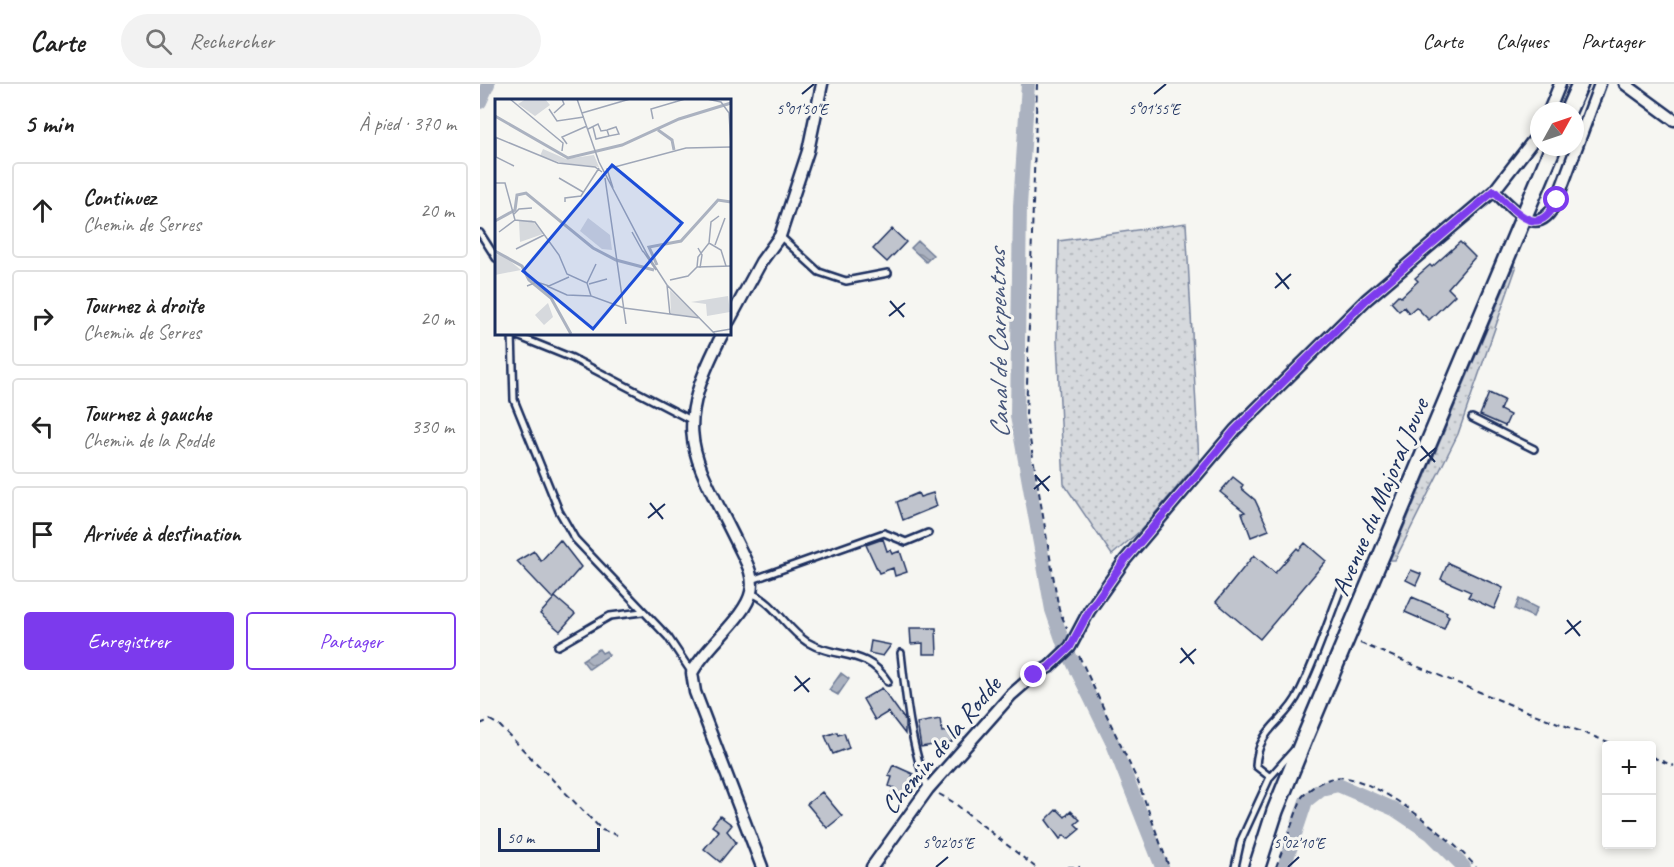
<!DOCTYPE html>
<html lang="fr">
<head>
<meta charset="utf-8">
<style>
	:root { --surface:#fff; --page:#f2f2f2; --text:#222; --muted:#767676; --line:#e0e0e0; --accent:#7c3aed }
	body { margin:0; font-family:Caveat,sans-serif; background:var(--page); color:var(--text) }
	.controls { position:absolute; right:18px; bottom:18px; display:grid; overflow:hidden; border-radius:6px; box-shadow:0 3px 9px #0003 }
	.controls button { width:54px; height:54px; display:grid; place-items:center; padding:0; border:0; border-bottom:2px solid var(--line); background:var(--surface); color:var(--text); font:30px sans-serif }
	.compass { position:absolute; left:1050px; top:18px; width:54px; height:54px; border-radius:50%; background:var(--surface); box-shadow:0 3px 9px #0003; rotate:50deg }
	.scale { position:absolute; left:18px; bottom:15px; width:102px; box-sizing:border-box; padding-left:6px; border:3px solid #1b2f5e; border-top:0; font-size:16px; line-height:21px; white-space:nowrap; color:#1b2f5e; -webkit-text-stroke:4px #f6f6f2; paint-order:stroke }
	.stop { position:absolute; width:18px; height:18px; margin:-14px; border:4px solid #7c3aed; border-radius:50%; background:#fff }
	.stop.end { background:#7c3aed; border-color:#fff; box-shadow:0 2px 6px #0008 }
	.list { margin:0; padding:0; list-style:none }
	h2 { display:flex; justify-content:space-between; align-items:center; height:78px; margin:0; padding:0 24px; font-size:26px }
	h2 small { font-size:20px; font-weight:400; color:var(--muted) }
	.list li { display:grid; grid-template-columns:39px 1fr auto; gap:18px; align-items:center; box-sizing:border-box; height:96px; margin:0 12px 12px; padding:0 12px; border:2px solid var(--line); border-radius:6px }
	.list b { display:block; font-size:22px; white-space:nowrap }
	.list p { margin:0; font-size:20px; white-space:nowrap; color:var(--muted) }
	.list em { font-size:20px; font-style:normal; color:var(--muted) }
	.actions { display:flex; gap:12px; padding:18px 24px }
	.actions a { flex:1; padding:14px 0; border:2px solid var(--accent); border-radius:6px; text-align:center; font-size:21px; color:var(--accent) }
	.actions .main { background:var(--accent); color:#fff }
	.icon { flex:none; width:33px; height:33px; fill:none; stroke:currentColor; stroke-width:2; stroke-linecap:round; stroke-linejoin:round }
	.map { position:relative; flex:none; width:1194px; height:783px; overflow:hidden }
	header { display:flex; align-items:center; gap:36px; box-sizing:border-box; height:84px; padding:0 30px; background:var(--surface); border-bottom:2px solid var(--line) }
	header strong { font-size:28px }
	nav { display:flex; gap:33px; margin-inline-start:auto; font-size:21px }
	.search { width:420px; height:54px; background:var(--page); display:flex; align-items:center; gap:15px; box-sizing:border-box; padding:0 21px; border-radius:33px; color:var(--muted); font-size:22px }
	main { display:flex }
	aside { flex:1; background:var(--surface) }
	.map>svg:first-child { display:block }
	.grass { fill:url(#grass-dots); stroke:#78849e; stroke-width:1.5 }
	.water { fill:url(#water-waves); stroke:#717e99; stroke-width:1.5 }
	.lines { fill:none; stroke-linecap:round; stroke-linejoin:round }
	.canal { stroke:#abb2c0; stroke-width:14 }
	.building { fill:#c0c4cd; stroke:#1b2f5e; stroke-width:1.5 }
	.service-casing { stroke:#1b2f5e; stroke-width:10 }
	.minor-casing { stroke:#1b2f5e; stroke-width:15 }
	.secondary-casing { stroke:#1b2f5e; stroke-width:20 }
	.path { stroke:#1b2f5e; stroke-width:2; stroke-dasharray:6 4.5; stroke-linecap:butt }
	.service { stroke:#f6f6f2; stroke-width:5 }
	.minor { stroke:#f6f6f2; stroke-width:10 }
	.secondary { stroke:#f6f6f2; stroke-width:15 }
	.route { stroke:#7c3aed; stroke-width:8 }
	.ticks { fill:none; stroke:#1b2f5e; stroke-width:2 }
	.labels { text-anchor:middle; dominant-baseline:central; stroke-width:6; stroke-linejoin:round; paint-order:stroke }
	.street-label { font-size:26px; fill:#1b2f5e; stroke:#f6f6f2 }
	.water-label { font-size:27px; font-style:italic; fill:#46567b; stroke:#f6f6f2 }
	.inset-river { fill:none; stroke:#abb2c0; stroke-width:3 }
	.inset-road { fill:none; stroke:#9ea6b7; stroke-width:1.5 }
	.view { fill:#1d4ed8; fill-opacity:0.15; stroke:#1d4ed8; stroke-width:3 }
	.inset-edge { fill:none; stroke:#1b2f5e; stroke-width:3 }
	.ticks-label { font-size:15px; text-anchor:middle; fill:#1b2f5e; stroke:#f6f6f2; stroke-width:6; stroke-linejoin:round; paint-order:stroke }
</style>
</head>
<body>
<header>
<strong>Carte</strong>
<div class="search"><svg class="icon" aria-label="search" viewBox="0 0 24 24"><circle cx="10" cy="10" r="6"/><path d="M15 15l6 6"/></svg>Rechercher</div>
<nav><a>Carte</a><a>Calques</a><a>Partager</a></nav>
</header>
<main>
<aside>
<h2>5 min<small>À pied · 370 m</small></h2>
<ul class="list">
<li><svg class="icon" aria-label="ahead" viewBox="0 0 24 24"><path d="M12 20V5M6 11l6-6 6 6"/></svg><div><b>Continuez</b><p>Chemin de Serres</p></div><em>20 m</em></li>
<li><svg class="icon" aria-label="right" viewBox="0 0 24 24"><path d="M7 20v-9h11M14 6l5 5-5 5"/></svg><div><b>Tournez à droite</b><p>Chemin de Serres</p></div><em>20 m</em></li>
<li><svg class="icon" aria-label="left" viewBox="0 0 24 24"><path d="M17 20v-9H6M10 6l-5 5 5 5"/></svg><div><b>Tournez à gauche</b><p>Chemin de la Rodde</p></div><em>330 m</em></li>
<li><svg class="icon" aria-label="arrive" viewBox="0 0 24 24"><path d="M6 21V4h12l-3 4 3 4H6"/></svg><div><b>Arrivée à destination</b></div></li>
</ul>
<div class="actions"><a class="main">Enregistrer</a><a>Partager</a></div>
</aside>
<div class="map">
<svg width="1194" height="783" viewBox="0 0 1194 783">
	<defs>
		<pattern id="grass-dots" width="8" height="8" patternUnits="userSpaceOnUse" patternTransform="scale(1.5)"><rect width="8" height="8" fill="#d6d9dd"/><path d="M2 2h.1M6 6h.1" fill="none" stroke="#b7bbc0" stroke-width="1.8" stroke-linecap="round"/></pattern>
		<pattern id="water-waves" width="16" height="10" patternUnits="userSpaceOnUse" patternTransform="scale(1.5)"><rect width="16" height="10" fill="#abb2c0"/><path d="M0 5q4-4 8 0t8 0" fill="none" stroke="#8a919f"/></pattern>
	</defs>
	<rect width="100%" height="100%" fill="#f6f6f2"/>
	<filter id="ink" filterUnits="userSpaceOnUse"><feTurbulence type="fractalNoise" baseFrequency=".0167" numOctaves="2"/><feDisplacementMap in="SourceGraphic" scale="12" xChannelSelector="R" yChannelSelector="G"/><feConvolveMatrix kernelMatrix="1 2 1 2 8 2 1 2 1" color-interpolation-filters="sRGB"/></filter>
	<g filter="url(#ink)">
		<path class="grass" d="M706,139L719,377L660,447L632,471L584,400L577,257L579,157Z
			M1034,181L1036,184L978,350L915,476H910Z"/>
		<path class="water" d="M438,157L453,171L446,178L431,164Z
			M1039,515L1057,524L1053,533L1035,525Z
			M119,565L122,569L126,567L129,571L109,585L102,576Z
			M361,589L369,595L358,611L349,606Z"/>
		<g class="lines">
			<path class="canal" d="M548,0L540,122L537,332L572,526L583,558L633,660L682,783
				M0,18L8,0
				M804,783L826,717L841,705L858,701L914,725L951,750L984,783"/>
		</g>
		<path class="building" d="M412,145L426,158L407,178L393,165Z
			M980,158L995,173L968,204L975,211L949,236L936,223L929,229L924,223L919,227L911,218L918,211L921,213L938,197L935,194L950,181L952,183Z
			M1009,309L1024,316L1020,326L1030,331L1025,342L1000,331Z
			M753,393L763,401L761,404L775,416L789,446L771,453L762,429L765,428L740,408Z
			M438,409L440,413L453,409L457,422L423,436L417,418Z
			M403,455L407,467L410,466L412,470L420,467L427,488L415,492L413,484L399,489L386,461Z
			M80,456L101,483L73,515L37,477L54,467L61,477Z
			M825,459L846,477L780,555L736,518L774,471L795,489L817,464L819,466Z
			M968,479L1023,504L1014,525L988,513L991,508L961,495Z
			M931,486L941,490L936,501L926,496Z
			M75,513L95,530L80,547L60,530Z
			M932,513L967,528L966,530L969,532L964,545L925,528Z
			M430,544H456L457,570H443V559L431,560Z
			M391,557L411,561L403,572L389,569Z
			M402,604L425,636V650L408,628L395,636L383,615Z
			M460,635L462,648L471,647L472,658L441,663L437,639Z
			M357,648L358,651L364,649L369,664L353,670L345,652Z
			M413,681L433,690L423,716L410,711L414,704L409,702L412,693L408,692Z
			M342,708L362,732L347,744L327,720Z
			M577,725L585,733L591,727L600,736L595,740L600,745L588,755L584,751L580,755L566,736Z
			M240,732L252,741L247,747L256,758L240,778L224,765L239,747L232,742Z"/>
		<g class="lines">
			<g class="service-casing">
				<path id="service" d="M0,149L16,174
					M300,152L339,188L366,197L408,189
					M32,249L34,316L79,427L95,455L188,553L212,589
					M37,249L40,253L92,274L211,336
					M992,334L1054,365
					M272,496L404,449L426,458L448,449
					M271,509C296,519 305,544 327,558C357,576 386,563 408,598
					M78,562L130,532L162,528
					M421,569C426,615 431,663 448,705
					M790,693L776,682C778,643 805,639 819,609C836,575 848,537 862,502
					M755,783L761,756L790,693L814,666"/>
			</g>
			<g class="minor-casing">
				<path id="minor" d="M1145,0L1194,36
					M1069,27L1080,0
					M1014,107C1037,128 1058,157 1077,116L1120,0
					M249,237L281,178L300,152L328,67L342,0
					M243,249C190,351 212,367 258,461C265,476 275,491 271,508C266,533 225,563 212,589L215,608L282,783
					M392,783L448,705L531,611L554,591L569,583L590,563L609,527L645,476L755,346L886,216L1014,107L1059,49"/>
			</g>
			<g class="secondary-casing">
				<path id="secondary" d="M1088,27L1100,0
					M777,783L795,727L825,653L1073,63"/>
			</g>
			<path class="path" d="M557,0L546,332L579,526L587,544
				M880,559L1046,627L1139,662
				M599,572L658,698L689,783
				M0,640L10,636L19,641L122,746L137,751
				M1172,673L1194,682
				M459,710L473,718L555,783
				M588,783H600
				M796,783L822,713C830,704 841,697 853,694C890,686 973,756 996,783"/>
			<use href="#service" class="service"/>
			<use href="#minor" class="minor"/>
			<use href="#secondary" class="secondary"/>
		</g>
	</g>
	<g class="lines" filter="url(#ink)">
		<path class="route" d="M554,591L569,583L590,563L609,527L645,476L755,346L886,216L1014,107C1037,128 1058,157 1077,116"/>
	</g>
	<path class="ticks" d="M322,10L334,0M674,10L686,0M796,189L809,205M795,204L811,190M410,217L424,233M409,232L425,219M941,362L955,378M940,377L956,364M555,391L569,407M554,405L570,392M170,419L183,435M168,434L185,420M1087,536L1100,552M1085,550L1101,537M701,564L714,580M700,579L716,565M315,592L329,608M314,607L330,594M456,783L468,773M808,783L819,773"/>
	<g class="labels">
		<g class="street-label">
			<text transform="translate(900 413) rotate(-67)">Avenue du Majoral Jouve</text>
			<text transform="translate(461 661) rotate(-50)">Chemin de la Rodde</text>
		</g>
		<g class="water-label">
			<text transform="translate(518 260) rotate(-91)">Canal de Carpentras</text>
		</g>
	</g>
	<g transform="translate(15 15)">
		<rect width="236" height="236" fill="#f6f6f2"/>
		<path d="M31,0H50L55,6L40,17L23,5ZM48,50L71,60L99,56L104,68L67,64L45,57ZM93,119L115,136L117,151L107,150L85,132ZM37,121L48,135L25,143L24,122ZM175,191L203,218L176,216ZM233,197L235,213L212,217L211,205L196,203ZM53,204L58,218L49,226L40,216Z" fill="#d6d9dd"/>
		<path d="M0,155L8,156L26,171L0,176Z" fill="#d6d9dd"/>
		<path class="inset-river" d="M0,17L73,59L127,46L184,20L236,4M163,31L177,41L179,51M0,122L20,111L22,96L31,94L98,149L121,161L159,171M0,152L27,167L34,181L56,199L76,235M162,166L154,148L186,142L223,101L236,103"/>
		<path class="inset-road" d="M15,0L68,44L67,52M82,0L104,63L152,155L172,186L220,235M212,0L226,3L234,14L236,47M54,10L62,22L89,18M59,14L69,5L67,0M87,14L135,0M158,20L156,10L190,0M98,28L101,40L114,37M93,30L103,25L106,32L112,31L114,37L124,35L121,28L112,31M0,38L63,64L100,68L107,73M1,39V58L19,67M72,45L67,38L92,27M236,52V73M64,79L88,93M110,79L131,225M0,84H10L20,121L40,123L64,156L72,175L92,184L96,197L129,209L205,219M118,89L112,70L191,49L236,48M70,103V99L86,97L104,69M18,116L24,110L37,109M4,133L20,121M137,133L148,153M214,144L216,123L224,117M220,146L230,119M203,149L207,156L205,169M21,150L49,136M148,152L161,171M202,168L203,158L214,144L226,151L231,167M175,181L193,177L202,168L236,167M92,184L101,165M94,185L112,180M172,186L175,216M32,187L42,183L54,187L74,178M52,187L72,196L96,197M218,233L236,230"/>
		<path class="view" d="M117,66L187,124L98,230L28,172Z"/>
		<rect width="236" height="236" class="inset-edge"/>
	</g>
	<g class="ticks-label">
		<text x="322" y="30">5°01'50"E</text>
		<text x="674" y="30">5°01'55"E</text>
		<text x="468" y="764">5°02'05"E</text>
		<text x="819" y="764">5°02'10"E</text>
	</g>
</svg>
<div class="controls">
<button>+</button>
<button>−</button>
</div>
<svg class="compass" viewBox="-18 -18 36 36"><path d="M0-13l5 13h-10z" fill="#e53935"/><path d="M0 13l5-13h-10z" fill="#767676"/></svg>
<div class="scale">50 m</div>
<div class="stop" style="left:1077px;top:116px"></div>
<div class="stop end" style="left:554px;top:591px"></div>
</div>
</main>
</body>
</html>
